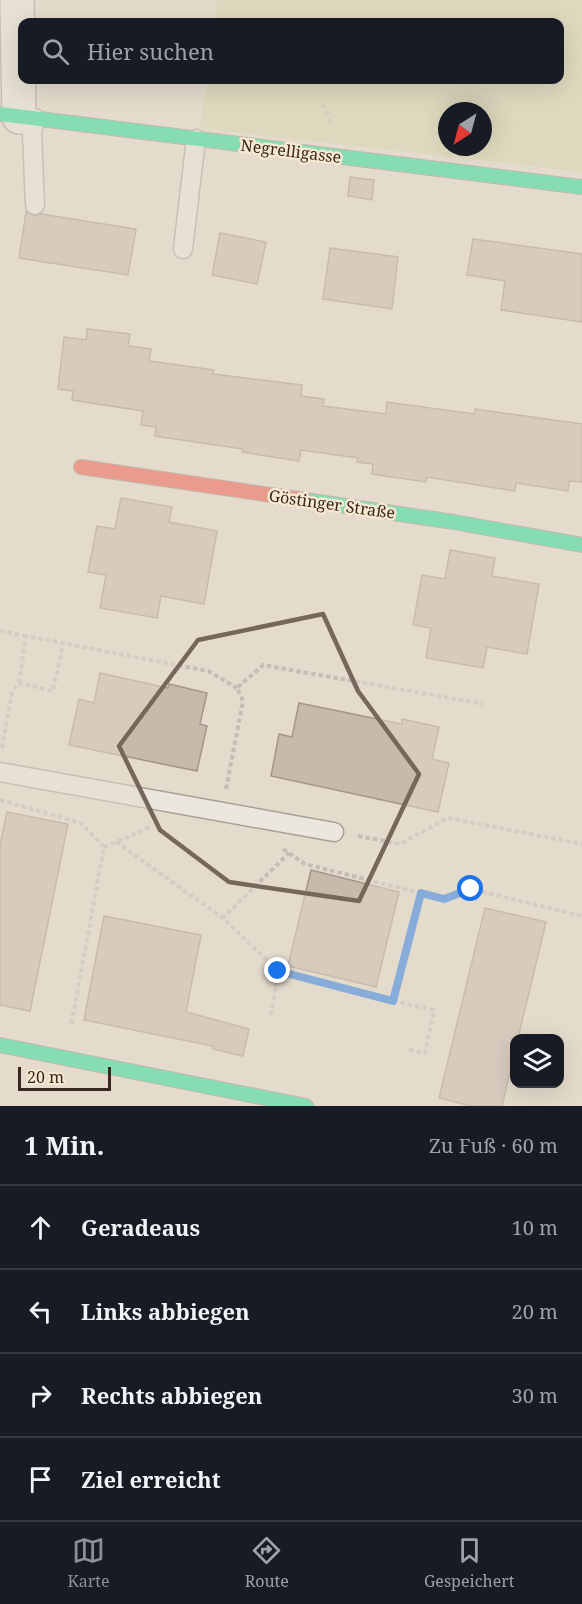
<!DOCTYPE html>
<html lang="de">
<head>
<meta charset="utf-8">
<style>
	:root { --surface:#171b24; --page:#20242c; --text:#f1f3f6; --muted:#9ea1a6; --line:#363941; --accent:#8c9099 }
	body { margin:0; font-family:"Noto Serif",serif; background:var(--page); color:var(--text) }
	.controls { position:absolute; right:18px; bottom:18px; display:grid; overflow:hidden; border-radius:12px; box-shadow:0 6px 24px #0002 }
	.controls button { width:54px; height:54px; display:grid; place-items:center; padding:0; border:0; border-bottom:2px solid var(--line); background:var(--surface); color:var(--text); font:30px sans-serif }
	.compass { position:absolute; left:438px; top:102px; width:54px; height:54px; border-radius:50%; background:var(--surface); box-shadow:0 6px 24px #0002; rotate:216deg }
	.scale { position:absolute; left:18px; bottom:15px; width:93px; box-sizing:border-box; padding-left:6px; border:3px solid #39281d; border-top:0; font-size:16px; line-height:21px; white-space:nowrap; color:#39281d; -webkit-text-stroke:4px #f6e8d1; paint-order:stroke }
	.stop { position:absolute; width:18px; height:18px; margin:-14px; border:4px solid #1a73e8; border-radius:50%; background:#fff }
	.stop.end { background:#1a73e8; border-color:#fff; box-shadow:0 2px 6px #0008 }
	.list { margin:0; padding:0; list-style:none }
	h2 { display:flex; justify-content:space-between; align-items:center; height:78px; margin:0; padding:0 24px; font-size:26px }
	h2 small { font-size:20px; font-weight:400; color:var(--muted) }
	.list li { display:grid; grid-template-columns:39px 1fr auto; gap:18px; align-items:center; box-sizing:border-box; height:84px; padding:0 24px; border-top:2px solid var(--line) }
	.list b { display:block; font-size:22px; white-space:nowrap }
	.list em { font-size:20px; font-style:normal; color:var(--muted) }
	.icon { flex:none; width:33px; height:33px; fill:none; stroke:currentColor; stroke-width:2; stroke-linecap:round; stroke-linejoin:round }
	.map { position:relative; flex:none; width:582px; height:1106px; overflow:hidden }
	.search { position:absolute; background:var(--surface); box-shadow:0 6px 24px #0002; left:18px; right:18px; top:18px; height:66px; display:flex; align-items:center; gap:15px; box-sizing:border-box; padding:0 21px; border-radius:12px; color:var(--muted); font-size:22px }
	.sheet { height:414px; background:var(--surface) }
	nav { display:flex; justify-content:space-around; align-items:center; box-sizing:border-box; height:84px; border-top:2px solid var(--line); background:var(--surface); font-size:16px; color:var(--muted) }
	nav a { display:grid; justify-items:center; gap:3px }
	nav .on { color:var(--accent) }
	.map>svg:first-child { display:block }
	.green { fill:#d7d4ae; fill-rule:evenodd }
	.building { fill:#c8b9ad; stroke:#a5968b; stroke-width:1.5 }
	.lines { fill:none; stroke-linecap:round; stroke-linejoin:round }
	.lane-casing { stroke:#a9a095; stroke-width:21 }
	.street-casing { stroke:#a9a095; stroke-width:36 }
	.fast-casing { stroke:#999085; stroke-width:16 }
	.jam-casing { stroke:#999085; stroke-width:16 }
	.path { stroke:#c5bdb5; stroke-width:4; stroke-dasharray:4.5 3; stroke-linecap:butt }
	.lane { stroke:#ece7de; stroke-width:18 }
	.street { stroke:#ece7de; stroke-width:33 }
	.fast { stroke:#16e098; stroke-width:14 }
	.jam { stroke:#f24e42; stroke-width:14 }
	.route { stroke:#1a73e8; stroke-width:8 }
	.marked { fill:none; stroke:#75675a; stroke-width:4.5; stroke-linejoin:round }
	.labels { text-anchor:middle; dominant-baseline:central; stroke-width:5; stroke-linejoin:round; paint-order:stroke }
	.street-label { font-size:16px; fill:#39281d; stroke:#f6e8d1 }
</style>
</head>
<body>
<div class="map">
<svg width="582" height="1106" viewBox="0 0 582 1106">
	<rect width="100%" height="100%" fill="#e4dbcc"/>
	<path class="green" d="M217,0H582V172L200,128L207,80H560V22H214ZM447,111H483V147H447Z"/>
	<path class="building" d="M350,177L374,180L372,200L348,196Z
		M26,212L35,216L41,214L136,229L128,275L19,258Z
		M220,233L266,242L257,284L212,275Z
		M473,239L582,254V322L501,310L505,281L467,275Z
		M330,248L398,257L392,309L323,299Z
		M87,329L130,334L128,346L151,349L149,361L214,370L213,374L302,385L301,396L324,399L323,406L386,414L387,402L474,414L475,409L582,424V482L569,481L568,491L516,483L515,491L427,477L426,482L372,474L373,464L357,462L358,458L301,450L299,461L242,452L243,449L155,436L156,427L141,425L143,411L72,400L73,391L58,389L64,337L86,340Z
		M121,498L172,507L169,522L217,531L204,604L161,596L157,618L100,608L106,575L88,572L97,526L115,529Z
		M450,550L495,558L492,576L539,584L527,654L487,647L483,668L426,658L431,628L413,625L422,575L445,579Z
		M100,673L168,688L169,684L207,693L200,724L207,726L197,771L69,745L79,699L94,703Z
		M299,703L402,724V719L439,727L432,759L449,763L438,812L271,776L279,734L292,737Z
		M7,812L68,824L30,1011L0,1005V845Z
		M311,870L399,892L376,987L288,966Z
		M485,908L546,922L518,1038H514V1054L502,1106H471L439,1098Z
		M104,916L201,935L186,1012L249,1029L243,1056L213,1049V1046L84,1020Z"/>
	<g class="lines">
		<g class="lane-casing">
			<path id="lane" d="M35,118L32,133L35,205
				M183,249L196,139
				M0,772L334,832"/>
		</g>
		<g class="street-casing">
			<path id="street" d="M17,0L19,117"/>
		</g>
		<g class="fast-casing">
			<path id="fast" d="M0,114L582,187
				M305,500L454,522L582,545
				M0,1045L306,1106"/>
		</g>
		<g class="jam-casing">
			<path id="jam" d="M81,467L305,500"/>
		</g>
		<path class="path" d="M323,104L331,124
			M0,631L26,636
			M19,683L26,636L208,671L237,688
			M2,748L12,692L19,683L53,691L63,643
			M226,789L243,701L237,688L263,665L483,704
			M0,800L81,823L104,847L71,1026
			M358,836L400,844L448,818L582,844
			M116,842L223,918
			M104,847L153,826
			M283,849L305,864L444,899L471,889L582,916
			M278,971L393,1001L421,893
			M393,1001L434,1010L425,1053L406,1049
			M271,1015L278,971L223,918L289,853"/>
		<use href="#lane" class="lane"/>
		<use href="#street" class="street"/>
		<use href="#fast" class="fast"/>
		<use href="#jam" class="jam"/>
	</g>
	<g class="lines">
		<path class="route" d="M278,971L393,1001L421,893L444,899L471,889"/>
	</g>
	<path d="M0 0H582V1106H0ZM323,614L358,691L419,774L359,901L229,882L160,830L119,746L198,640Z" fill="#e4dbcc" fill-opacity=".55" fill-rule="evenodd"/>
	<path class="marked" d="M323,614L358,691L419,774L359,901L229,882L160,830L119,746L198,640Z"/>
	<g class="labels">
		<g class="street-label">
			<text transform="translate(291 151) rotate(7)">Negrelligasse</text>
			<text transform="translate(332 504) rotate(8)">Göstinger Straße</text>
		</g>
	</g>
</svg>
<div class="controls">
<button><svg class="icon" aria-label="layers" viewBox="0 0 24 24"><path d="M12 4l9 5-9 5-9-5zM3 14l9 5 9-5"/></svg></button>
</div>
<svg class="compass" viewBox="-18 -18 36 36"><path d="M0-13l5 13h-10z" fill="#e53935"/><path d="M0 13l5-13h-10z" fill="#9ea1a6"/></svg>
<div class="scale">20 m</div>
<div class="stop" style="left:471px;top:889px"></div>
<div class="stop end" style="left:278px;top:971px"></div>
<div class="search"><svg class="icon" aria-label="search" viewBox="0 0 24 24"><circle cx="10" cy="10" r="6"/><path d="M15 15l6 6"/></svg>Hier suchen</div>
</div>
<section class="sheet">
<h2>1 Min.<small>Zu Fuß · 60 m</small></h2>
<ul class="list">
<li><svg class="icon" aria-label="ahead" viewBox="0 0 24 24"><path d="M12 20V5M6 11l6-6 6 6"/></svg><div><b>Geradeaus</b></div><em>10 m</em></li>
<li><svg class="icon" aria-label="left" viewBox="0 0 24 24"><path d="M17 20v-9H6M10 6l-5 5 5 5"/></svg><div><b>Links abbiegen</b></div><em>20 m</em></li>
<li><svg class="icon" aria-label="right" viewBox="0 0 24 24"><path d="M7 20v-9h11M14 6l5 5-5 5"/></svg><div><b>Rechts abbiegen</b></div><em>30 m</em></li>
<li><svg class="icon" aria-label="arrive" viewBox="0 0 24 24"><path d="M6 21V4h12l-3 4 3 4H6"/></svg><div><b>Ziel erreicht</b></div></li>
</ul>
</section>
<nav>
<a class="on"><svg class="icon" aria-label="map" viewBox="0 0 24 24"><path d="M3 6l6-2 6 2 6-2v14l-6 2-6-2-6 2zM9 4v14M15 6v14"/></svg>Karte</a>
<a><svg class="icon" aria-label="directions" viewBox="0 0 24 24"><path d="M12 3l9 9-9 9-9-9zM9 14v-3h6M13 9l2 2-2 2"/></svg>Route</a>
<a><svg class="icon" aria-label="saved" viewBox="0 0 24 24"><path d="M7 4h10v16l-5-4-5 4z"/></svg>Gespeichert</a>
</nav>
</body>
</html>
